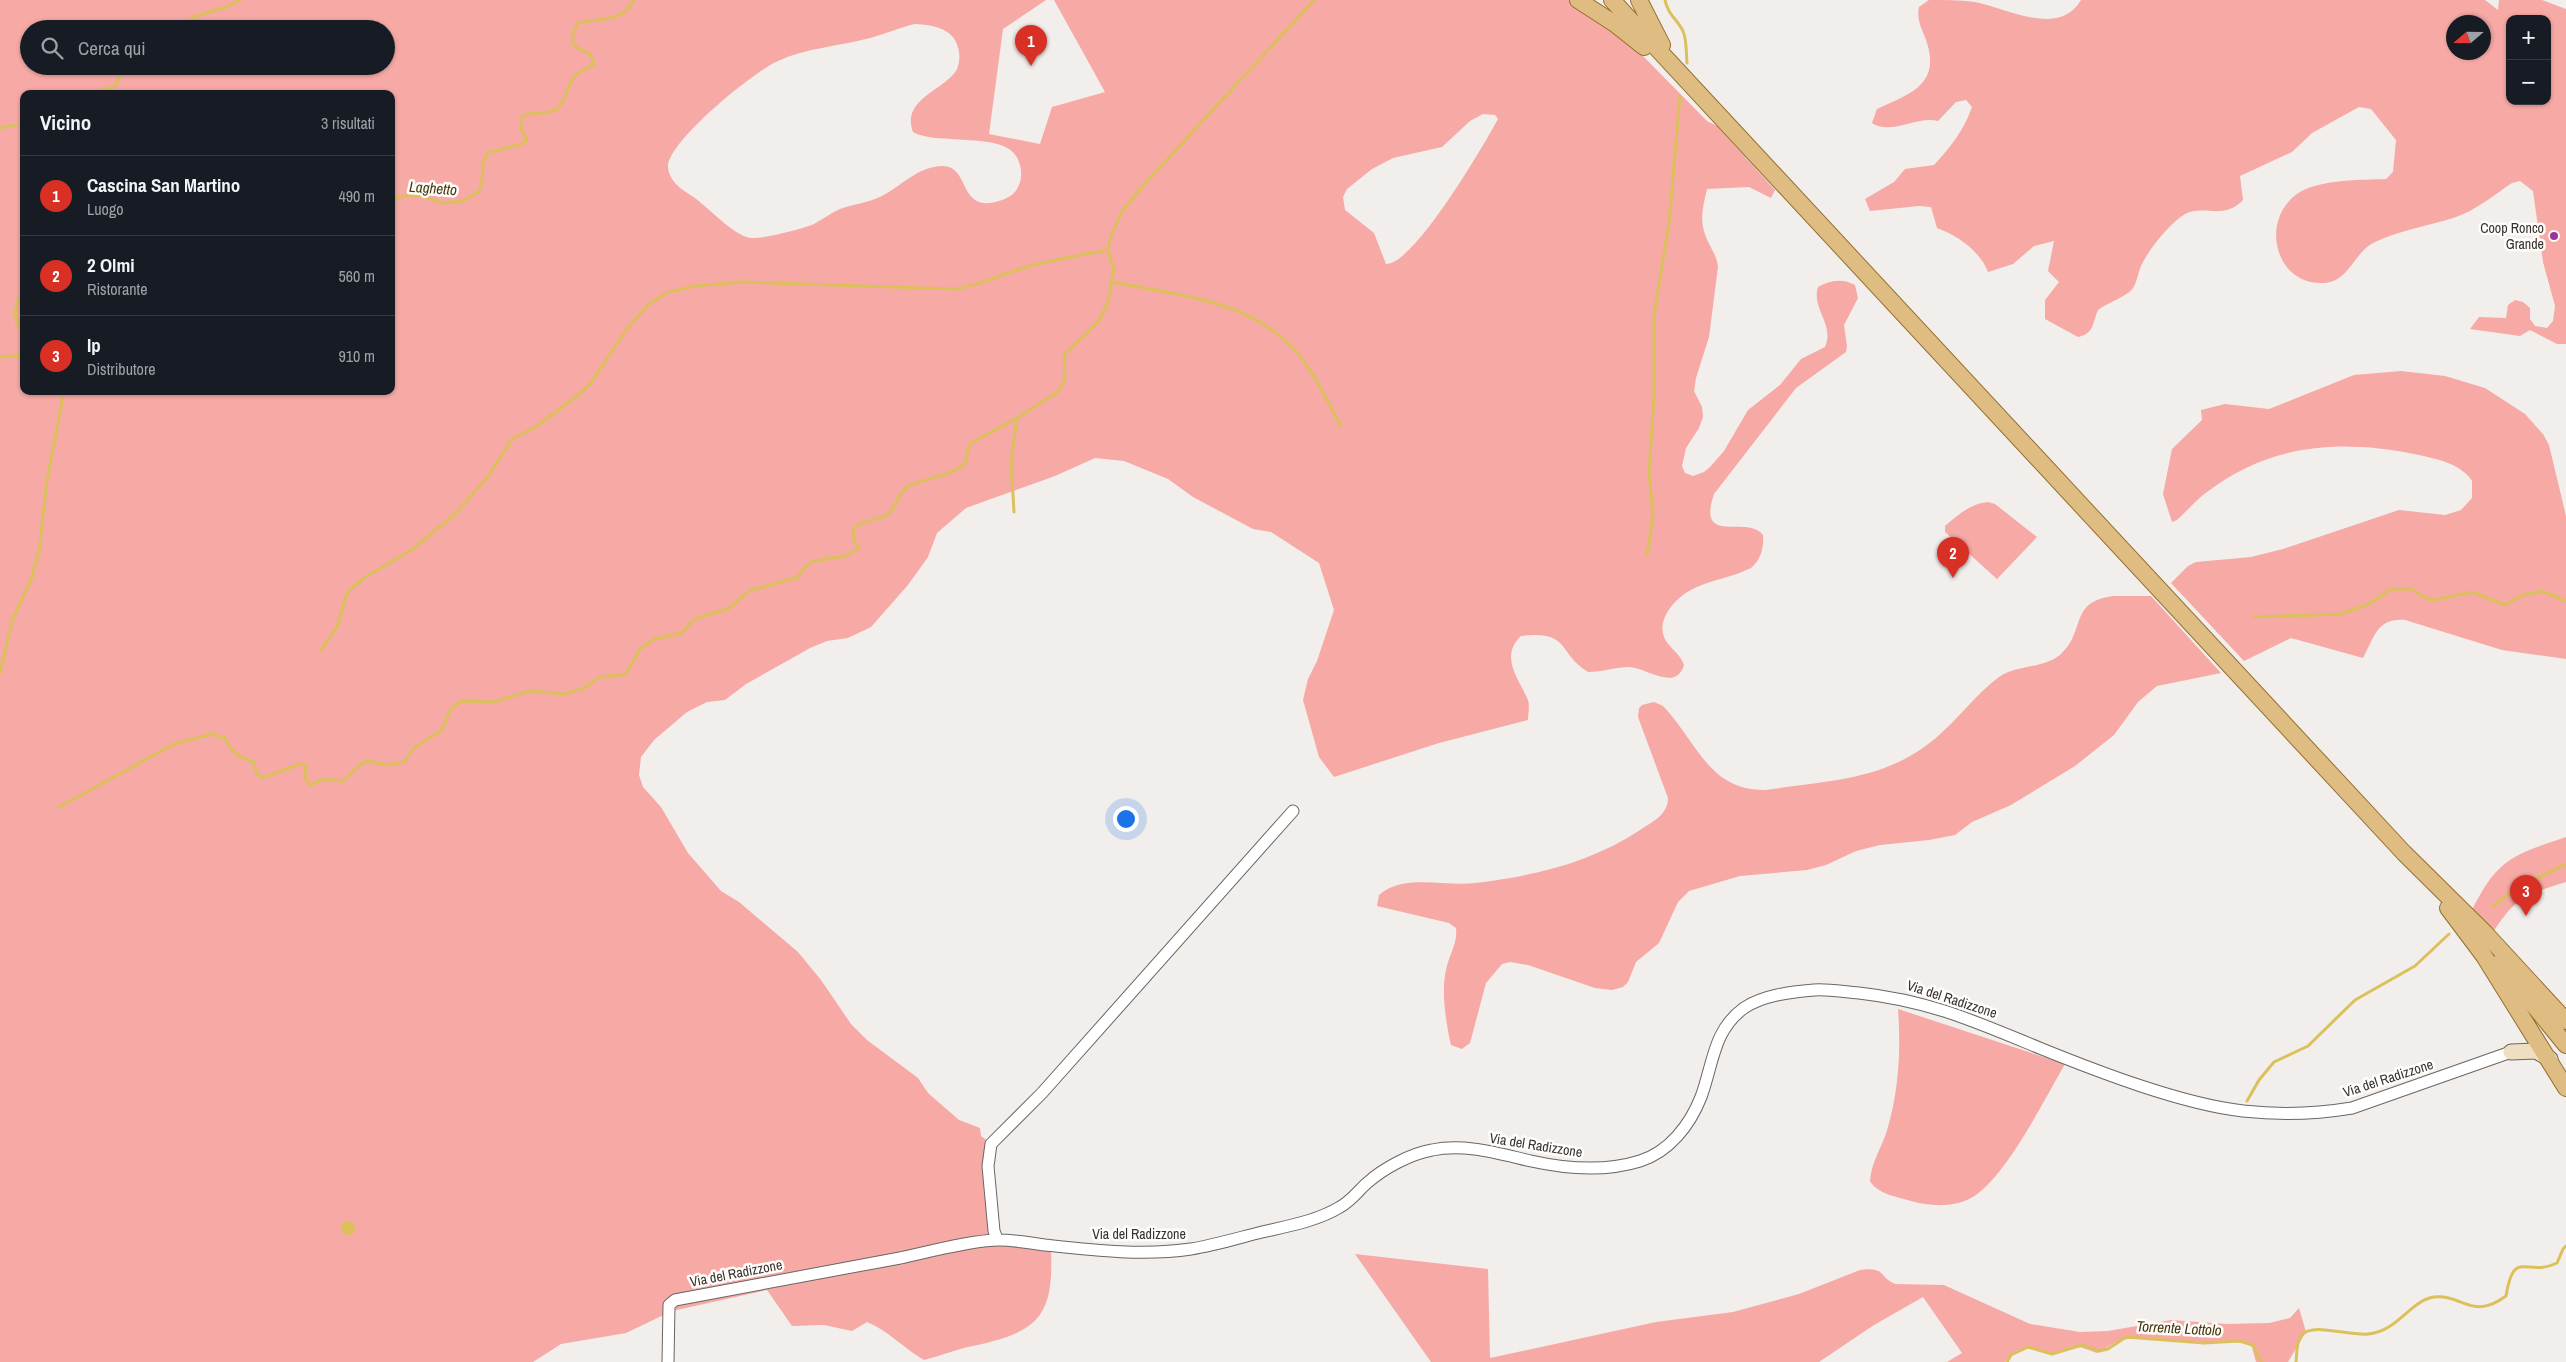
<!DOCTYPE html>
<html lang="it">
<head>
<meta charset="utf-8">
<style>
	:root { --surface:#171b24; --page:#242831; --text:#f1f3f6; --muted:#9ea1a6; --line:#363941; --accent:#d93025 }
	body { margin:0; font-family:"Archivo Narrow",sans-serif; background:var(--page); color:var(--text) }
	.controls { position:absolute; right:15px; top:15px; display:grid; overflow:hidden; border-radius:10px; box-shadow:0 1px 4px #0004 }
	.controls button { width:45px; height:45px; display:grid; place-items:center; padding:0; border:0; border-bottom:1px solid var(--line); background:var(--surface); color:var(--text); font:25px sans-serif }
	.compass { position:absolute; left:2446px; top:15px; width:45px; height:45px; border-radius:50%; background:var(--surface); box-shadow:0 1px 4px #0004; rotate:250deg }
	.you { position:absolute; left:1125px; top:818px; width:18px; height:18px; margin:-12px; border:4px solid #fff; border-radius:50%; background:#1a73e8; box-shadow:0 0 0 8px #1a73e833 }
	.badge { display:grid; place-items:center; width:32px; height:32px; border-radius:50%; background:var(--accent); color:#fff; font-size:16px; font-weight:700 }
	.pin { position:absolute; translate:-50% -41px; filter:drop-shadow(0 1px 2px #0008) }
	.pin::after { content:''; position:absolute; top:26px; width:18px; height:15px; background:inherit; clip-path:polygon(0 0,100% 0,50% 100%) }
	.list { margin:0; padding:0; list-style:none }
	h2 { display:flex; justify-content:space-between; align-items:center; height:65px; margin:0; padding:0 20px; font-size:21px }
	h2 small { font-size:16px; font-weight:400; color:var(--muted) }
	.list li { display:grid; grid-template-columns:32px 1fr auto; gap:15px; align-items:center; box-sizing:border-box; height:80px; padding:0 20px; border-top:1px solid var(--line) }
	.list b { display:block; font-size:19px; white-space:nowrap }
	.list p { margin:0; font-size:16px; white-space:nowrap; color:var(--muted) }
	.list em { font-size:16px; font-style:normal; color:var(--muted) }
	.icon { flex:none; width:28px; height:28px; fill:none; stroke:currentColor; stroke-width:2; stroke-linecap:round; stroke-linejoin:round }
	.map { position:relative; flex:none; width:2566px; height:1362px; overflow:hidden }
	.search { position:absolute; background:var(--surface); box-shadow:0 1px 4px #0004; left:20px; top:20px; width:375px; height:55px; display:flex; align-items:center; gap:12px; box-sizing:border-box; padding:0 18px; border-radius:28px; color:var(--muted); font-size:19px }
	.panel { position:absolute; background:var(--surface); box-shadow:0 1px 4px #0004; left:20px; top:90px; width:375px; height:305px; border-radius:10px }
	.map>svg:first-child { display:block }
	.green { fill:#f6a9a5; fill-rule:evenodd }
	.water { fill:#dbc05b }
	.lines { fill:none; stroke-linecap:round; stroke-linejoin:round }
	.stream { stroke:#dbc05b; stroke-width:3 }
	.street-casing { stroke:#696664; stroke-width:13 }
	.secondary-casing { stroke:#696664; stroke-width:17 }
	.primary-casing { stroke:#946f2f; stroke-width:18 }
	.street { stroke:#fff; stroke-width:11 }
	.secondary { stroke:#efdec0; stroke-width:15 }
	.primary { stroke:#dfbc82; stroke-width:16 }
	.poi-dot { fill:#9a3499; stroke:#fffcfa; stroke-width:2 }
	.labels { text-anchor:middle; dominant-baseline:central; stroke-width:5; stroke-linejoin:round; paint-order:stroke }
	.poi-label { font-size:14px; fill:#333231; stroke:#fffcfa; text-anchor:end }
	.street-label { font-size:14px; fill:#333231; stroke:#fffcfa }
	.water-label { font-size:15px; font-style:italic; fill:#42370b; stroke:#fffcfa }
</style>
</head>
<body>
<div class="map">
<svg width="2566" height="1362" viewBox="0 0 2566 1362">
	<rect width="100%" height="100%" fill="#f2eeec"/>
	<path class="green" d="M0,0H1046L1003,29L989,134L1040,144L1052,107L1105,92L1054,0H1569L1639,52L1707,121L1717,126L1775,190L1771,198L1749,187L1707,189C1703,206 1699,220 1706,237C1710,248 1717,255 1718,267L1709,337L1696,378L1694,391L1702,407L1703,417L1699,428L1686,448L1682,466L1685,473L1693,476L1704,472L1710,467L1724,451L1748,410L1780,385L1801,359L1825,347C1835,324 1811,309 1818,287C1829,280 1843,278 1855,285L1858,298L1844,325L1847,346L1846,352L1796,388L1714,494C1696,547 1748,514 1763,535C1764,547 1761,560 1751,568C1720,583 1689,580 1668,611C1664,618 1661,625 1663,633C1665,646 1680,652 1684,665C1676,692 1647,668 1630,667C1616,667 1602,672 1588,672C1557,653 1571,630 1521,636C1499,657 1519,679 1528,700C1530,706 1528,714 1528,720L1439,743L1334,777L1319,757L1303,700L1308,679L1317,661L1334,610L1319,563L1271,532L1253,529L1193,497L1168,479L1124,461L1095,458L1055,476L966,508L937,533L928,557L908,585L871,627L848,638L827,641L810,648L746,684L725,700L707,702L687,712L654,740L641,757L639,775L643,787L661,807L688,853L721,891L739,902L798,952L821,980L851,1024L867,1040L918,1078L928,1093L959,1120L980,1128L981,1136L990,1143L993,1243L1051,1250C1054,1318 1037,1332 973,1346C956,1349 941,1356 924,1360C903,1348 889,1331 867,1322L852,1331L824,1325L792,1326L767,1290L672,1311L626,1333L561,1344L533,1362H0ZM915,24C935,25 956,29 959,52C960,58 959,66 956,71C942,91 901,100 913,132C940,147 1009,129 1019,162C1022,170 1022,180 1018,187C1015,194 1008,198 1002,200C957,216 971,166 943,166C918,166 902,186 882,196C868,203 854,204 840,209C831,213 823,219 814,224C803,229 762,239 751,238C735,237 706,205 692,196C681,189 669,181 668,167C667,142 754,71 778,61C806,48 840,46 870,38C886,34 900,27 915,24ZM29,29H386V66H29ZM24,94H391V391H24ZM1483,114L1495,115L1498,119C1484,145 1414,265 1386,264L1374,233L1345,210L1343,197L1347,189L1372,169L1393,158L1442,147L1470,121Z
		M1929,0C1944,0 1960,0 1975,2C2006,8 2059,38 2081,0H2485L2498,10L2499,0H2542L2566,9V344H2557L2530,330L2520,336L2470,329L2479,317L2506,318L2508,305L2515,300L2523,302L2530,308V319L2535,326L2547,328L2553,321L2555,306L2543,262L2533,191L2520,181L2512,183C2494,195 2476,210 2456,217C2429,226 2399,230 2373,243C2354,253 2349,281 2325,283C2273,286 2259,217 2300,192C2323,179 2361,180 2386,179L2393,172L2396,140L2371,109L2359,107L2312,133L2292,152L2240,176L2243,200C2223,221 2203,204 2185,214C2169,224 2149,249 2141,266C2138,273 2137,282 2133,288C2128,296 2107,303 2098,310C2092,323 2095,333 2078,337L2045,319V300L2059,282L2048,271L2054,241L2034,246L2013,264L1988,272C1980,251 1957,235 1937,228L1931,207L1919,206L1870,211L1865,199L1894,182L1905,169L1934,165C1950,148 1964,130 1972,107L1966,100L1956,102L1938,121C1917,115 1891,136 1872,123L1877,109C1909,94 1942,85 1926,40C1922,29 1916,19 1919,7ZM2510,19H2547V101H2510ZM2454,22H2484V52H2454Z
		M2401,371L2445,376L2485,388L2525,414L2543,434L2549,445L2566,516V659L2502,650L2405,620C2377,618 2375,636 2363,658L2291,638L2244,661L2171,583L2188,566L2196,562L2251,557L2283,549L2399,510L2445,515L2461,510L2472,498V481C2461,463 2433,458 2414,454C2339,439 2270,444 2207,492C2196,500 2187,511 2177,520L2172,522L2163,494L2172,449L2202,420L2201,410L2225,404L2269,409L2354,375Z
		M1988,502L1995,504L2037,537L1997,579L1945,532V526C1959,514 1970,504 1988,502Z
		M2114,596H2151L2221,673L2157,686L2138,702L2114,735L2075,766L2011,805L1972,822L1955,835L1929,840L1880,845L1856,851L1826,865L1807,870L1740,876L1689,891L1678,902L1659,943L1636,962L1628,982L1623,987L1612,990L1595,988L1528,965L1510,962L1502,964L1486,983L1470,1043L1462,1049L1451,1045C1446,1023 1441,992 1446,970C1449,955 1458,943 1456,928L1449,923L1377,906L1379,895C1403,873 1445,887 1475,883C1534,876 1590,863 1640,830C1652,822 1668,815 1668,798L1638,717L1639,708L1642,705L1654,702L1663,706C1697,741 1708,791 1766,790C1829,780 1886,781 1937,737C1958,719 1978,692 1999,677C2018,664 2046,669 2062,653C2086,630 2069,601 2114,596Z
		M2566,837V882C2525,895 2516,896 2492,934L2472,910C2498,858 2513,855 2566,837Z
		M1898,1009L2065,1064C2044,1100 2005,1179 1971,1198C1953,1208 1929,1206 1911,1201C1898,1197 1877,1194 1870,1181C1871,1162 1883,1146 1888,1127C1899,1089 1901,1048 1898,1009Z
		M1355,1254L1488,1269L1490,1358L1656,1322L1733,1312L1799,1294L1860,1270C1887,1266 1878,1278 1896,1284L1944,1285L2030,1324L2080,1332L2108,1331L2171,1320L2227,1324L2269,1323L2290,1318L2299,1308L2306,1332L2288,1362H2256L2252,1347L2243,1342L2223,1343L2133,1338L2118,1341L2097,1353L2080,1347L2054,1354L2027,1348L2016,1351L2005,1362H1947L1962,1353L1923,1297L1874,1325L1819,1362H1431Z"/>
	<path class="water" d="M341 1228a7 7 0 1 1 14 0a7 7 0 1 1-14 0Z"/>
	<g class="lines">
		<path class="stream" d="M1665,0C1668,15 1677,19 1683,31C1687,40 1686,53 1687,63
			M183,29L193,17L229,6L240,0
			M90,94L115,86L126,66
			M0,128L24,123
			M391,199L410,195L426,197L442,203L463,201L478,192L482,183L483,163L488,153L525,143L527,139L521,129V118C531,109 547,117 558,108C567,99 567,85 574,77C578,71 588,68 594,64L590,54C570,46 568,42 578,23C599,18 623,23 634,0
			M1111,282C1172,294 1244,299 1290,345C1312,366 1326,400 1341,426
			M24,292C13,303 12,321 24,333
			M0,357L24,355
			M1017,418L1059,391L1065,377L1064,355L1098,322L1108,302L1114,269L1108,250L1111,236L1121,213L1140,189L1314,0
			M1647,555L1653,515L1649,472L1654,396V315L1669,223L1680,96
			M2254,617L2340,614L2371,603L2391,589H2412L2425,598L2433,600L2472,592L2505,605L2523,595L2542,591L2566,601
			M321,650L337,627L346,596L350,590L365,577L410,551L454,515L487,478L512,439L537,426L581,393L590,384L626,330L648,305L666,293L694,286L742,282L956,289C980,285 1000,275 1023,268C1051,260 1079,255 1108,250
			M0,673L13,618L31,580L39,551L47,480L64,391
			M59,807L174,744L212,734L225,738C232,753 238,757 254,762L256,772L262,778L300,764L306,765L305,778L310,785L325,779L343,781L361,764L368,761L388,765L404,762L414,748L442,730L450,710L461,701L494,702L530,691L565,694L582,689L600,677L626,674L640,649L654,639L682,633L694,619L728,609L749,591L798,577L806,566L814,561L846,556L859,548C839,518 875,524 888,514C896,507 899,491 909,486C928,477 948,477 965,464L968,448L971,443L1017,418L1011,462L1014,512
			M2493,906L2515,889L2566,864
			M2247,1101L2259,1080L2274,1062L2308,1046L2355,1000L2415,966L2449,934
			M2007,1362L2011,1355L2028,1347L2052,1354L2082,1345L2099,1351L2108,1349L2126,1337L2204,1343L2239,1341L2253,1345L2261,1362
			M2296,1362C2297,1353 2296,1339 2304,1333C2318,1324 2351,1336 2368,1334C2397,1332 2411,1300 2434,1297C2463,1294 2472,1321 2506,1296C2514,1247 2526,1278 2557,1263L2563,1249L2566,1246"/>
		<g class="street-casing">
			<path id="street" d="M997,1239L994,1231L988,1166L991,1144L1042,1093L1293,811
				M668,1362L669,1305L675,1300C750,1286 825,1272 900,1258C928,1252 972,1240 999,1240C1014,1240 1030,1243 1045,1245C1092,1250 1143,1256 1191,1249C1215,1245 1238,1238 1262,1232C1288,1226 1317,1221 1340,1207C1351,1201 1358,1191 1367,1183C1384,1168 1410,1154 1432,1150C1465,1143 1500,1154 1531,1161C1567,1169 1605,1172 1640,1161C1669,1152 1690,1125 1701,1097C1713,1065 1713,1030 1744,1008C1763,995 1791,992 1814,990C1829,989 1844,992 1859,993C1931,1001 1976,1022 2042,1049C2099,1072 2182,1104 2243,1111C2279,1115 2316,1114 2352,1108L2511,1052"/>
		</g>
		<g class="secondary-casing">
			<path id="secondary" d="M2511,1052L2536,1051L2550,1059"/>
		</g>
		<g class="primary-casing">
			<path id="primary" d="M1578,0L1615,24L1644,47
				M1612,0L2404,853L2485,933L2566,1021
				M1639,0L1662,45
				M2448,908L2484,956L2566,1088
				M2499,963L2566,1045"/>
		</g>
		<use href="#street" class="street"/>
		<use href="#secondary" class="secondary"/>
		<use href="#primary" class="primary"/>
	</g>
	<circle class="poi-dot" cx="2554" cy="236" r="5"/>
	<g class="labels">
		<g class="poi-label">
			<text x="2544" y="228">Coop Ronco<tspan x="2544" dy="16">Grande</tspan></text>
		</g>
		<g class="street-label">
			<text transform="translate(1952 999) rotate(18)">Via del Radizzone</text>
			<text transform="translate(2388 1078) rotate(-18)">Via del Radizzone</text>
			<text transform="translate(1536 1145) rotate(9)">Via del Radizzone</text>
			<text x="1139" y="1234">Via del Radizzone</text>
			<text transform="translate(736 1273) rotate(-11)">Via del Radizzone</text>
		</g>
		<g class="water-label">
			<text transform="translate(433 188) rotate(4)">Laghetto</text>
			<text transform="translate(2179 1328) rotate(3)">Torrente Lottolo</text>
		</g>
	</g>
</svg>
<div class="controls">
<button>+</button>
<button>−</button>
</div>
<svg class="compass" viewBox="-18 -18 36 36"><path d="M0-13l5 13h-10z" fill="#e53935"/><path d="M0 13l5-13h-10z" fill="#9ea1a6"/></svg>
<div class="you"></div>
<div class="pin badge" style="left:1031px;top:66px">1</div>
<div class="pin badge" style="left:1953px;top:578px">2</div>
<div class="pin badge" style="left:2526px;top:916px">3</div>
<div class="search"><svg class="icon" aria-label="search" viewBox="0 0 24 24"><circle cx="10" cy="10" r="6"/><path d="M15 15l6 6"/></svg>Cerca qui</div>
<section class="panel">
<h2>Vicino<small>3 risultati</small></h2>
<ul class="list">
<li><span class="badge">1</span><div><b>Cascina San Martino</b><p>Luogo</p></div><em>490 m</em></li>
<li><span class="badge">2</span><div><b>2 Olmi</b><p>Ristorante</p></div><em>560 m</em></li>
<li><span class="badge">3</span><div><b>Ip</b><p>Distributore</p></div><em>910 m</em></li>
</ul>
</section>
</div>
</body>
</html>
